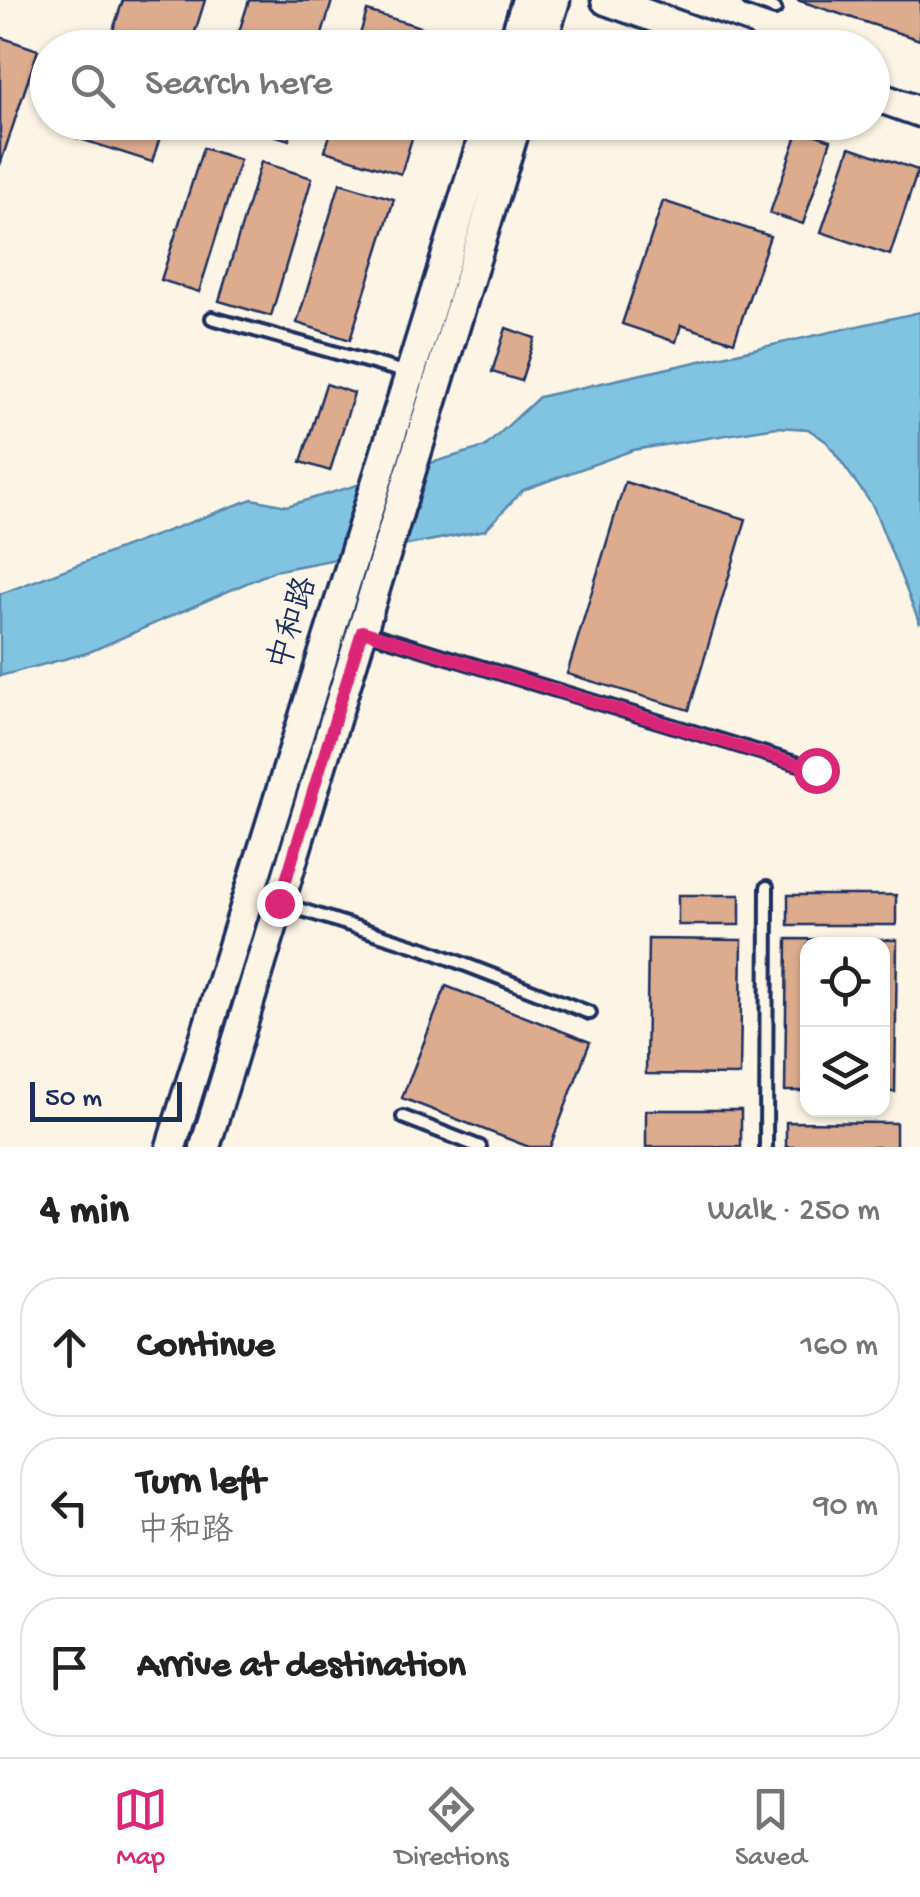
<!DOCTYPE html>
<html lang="en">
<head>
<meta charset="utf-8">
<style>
	:root { --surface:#fff; --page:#f6f6f6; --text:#222; --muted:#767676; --line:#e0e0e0; --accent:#db2777 }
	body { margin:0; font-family:"Gochi Hand","LXGW WenKai TC",sans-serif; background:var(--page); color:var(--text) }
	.controls { position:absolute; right:30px; bottom:30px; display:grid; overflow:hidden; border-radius:20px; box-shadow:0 2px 8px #0004 }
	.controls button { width:90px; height:90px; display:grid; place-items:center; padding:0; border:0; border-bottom:2px solid var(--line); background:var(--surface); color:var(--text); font:50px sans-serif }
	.scale { position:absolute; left:30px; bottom:25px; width:152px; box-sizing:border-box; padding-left:10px; border:5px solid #1b2f5e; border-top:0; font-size:28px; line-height:35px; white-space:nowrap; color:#1b2f5e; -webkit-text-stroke:8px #fcf5e5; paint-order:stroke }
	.stop { position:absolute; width:30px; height:30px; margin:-22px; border:8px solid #db2777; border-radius:50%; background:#fff }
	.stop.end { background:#db2777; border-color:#fff; box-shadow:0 2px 10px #0008 }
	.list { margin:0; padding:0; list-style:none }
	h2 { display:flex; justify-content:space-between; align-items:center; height:130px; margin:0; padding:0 40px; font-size:42px }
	h2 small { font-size:32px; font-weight:400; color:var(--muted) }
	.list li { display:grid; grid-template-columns:65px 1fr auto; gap:30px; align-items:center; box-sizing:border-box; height:140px; margin:0 20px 20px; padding:0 20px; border:2px solid var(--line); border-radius:40px }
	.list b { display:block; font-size:38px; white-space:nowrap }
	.list p { margin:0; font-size:32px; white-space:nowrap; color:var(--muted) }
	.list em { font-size:32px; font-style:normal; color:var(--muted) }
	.icon { flex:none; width:55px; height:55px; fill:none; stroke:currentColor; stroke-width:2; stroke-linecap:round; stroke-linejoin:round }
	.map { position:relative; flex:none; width:920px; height:1147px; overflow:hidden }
	.search { position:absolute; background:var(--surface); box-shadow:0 2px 8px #0004; left:30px; right:30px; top:30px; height:110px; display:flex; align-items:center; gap:25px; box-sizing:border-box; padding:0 35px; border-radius:55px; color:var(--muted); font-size:38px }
	.sheet { height:610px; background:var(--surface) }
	nav { display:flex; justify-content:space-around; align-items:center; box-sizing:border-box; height:140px; border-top:2px solid var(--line); background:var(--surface); font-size:28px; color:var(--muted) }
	nav a { display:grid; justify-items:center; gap:5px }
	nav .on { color:var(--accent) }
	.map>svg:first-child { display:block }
	.water { fill:#81c4e2; stroke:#5888ad; stroke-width:2.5 }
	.building { fill:#ddac8f; stroke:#1b2f5e; stroke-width:2.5 }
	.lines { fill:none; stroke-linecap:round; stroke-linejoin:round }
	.lane-casing { stroke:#1b2f5e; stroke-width:18 }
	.secondary-casing { stroke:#1b2f5e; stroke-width:35 }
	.lane { stroke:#fcf5e5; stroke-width:10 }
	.secondary { stroke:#fcf5e5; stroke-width:28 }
	.route { stroke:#db2777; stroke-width:12 }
	.labels { text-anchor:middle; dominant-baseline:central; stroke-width:10; stroke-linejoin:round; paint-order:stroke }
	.street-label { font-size:32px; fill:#1b2f5e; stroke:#fcf5e5 }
</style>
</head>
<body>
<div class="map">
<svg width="920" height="1147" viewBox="0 0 920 1147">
	<rect width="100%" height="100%" fill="#fcf5e5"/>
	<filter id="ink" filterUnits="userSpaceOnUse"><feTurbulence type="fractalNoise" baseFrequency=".01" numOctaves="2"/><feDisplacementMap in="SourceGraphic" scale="20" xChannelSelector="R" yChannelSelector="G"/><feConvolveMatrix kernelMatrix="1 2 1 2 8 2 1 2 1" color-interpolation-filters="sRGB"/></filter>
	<g filter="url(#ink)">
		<path class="water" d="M920,312V624L873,506L827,442L808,429L777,427L633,450L523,490L485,530L274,571L87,653L0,676V594L252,499L287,506L485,447L539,397Z"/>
		<path class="building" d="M123,0H205L190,48H107Z
			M249,0L332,1L318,48H234Z
			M797,0H920V40Z
			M367,11L444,34L440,48H356Z
			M0,37L38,50L0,165Z
			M82,122H165L152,162L77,138Z
			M232,122H295L289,140Z
			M334,122H417L401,174L325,151Z
			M799,129L831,140L803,224L770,213Z
			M850,147L918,170L890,255L821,232Z
			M203,148L240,160L199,292L161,280Z
			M261,162L312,178L271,316L219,301Z
			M340,183L394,199L350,340L297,323Z
			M663,201L770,236L734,342L681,325L676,342L622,324Z
			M506,328L535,338L521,381L492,372Z
			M326,384L354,393L330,471L301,462Z
			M625,482L746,519L689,710L567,674Z
			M678,895H740V925H678Z
			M788,895H896V925H788Z
			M648,939L742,940L740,1075L646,1074Z
			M787,939L897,940L895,1092H882V944H808V1091H785Z
			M446,986L590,1042L550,1147H529L402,1098Z
			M646,1110H741V1147H646Z
			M786,1122L896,1123V1147H786Z"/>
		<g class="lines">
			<g class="lane-casing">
				<path id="lane" d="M749,0L775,9
					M212,318L408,373
					M362,631L815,769
					M280,903L425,949L590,1013
					M403,1117L480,1147
					M766,1147L767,887"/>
			</g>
			<g class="secondary-casing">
				<path id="secondary" d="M606,0L740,48
					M512,48L527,0
					M540,48L555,0
					M872,95L920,112
					M171,1147L488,122
					M205,1147L517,122"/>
			</g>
			<use href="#lane" class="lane"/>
			<use href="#secondary" class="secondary"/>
		</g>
	</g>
	<g class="lines" filter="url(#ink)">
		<path class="route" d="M279,903L362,631L816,770"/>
	</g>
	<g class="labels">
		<g class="street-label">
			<text transform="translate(295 624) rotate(-73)">中和路</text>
		</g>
	</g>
</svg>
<div class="controls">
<button><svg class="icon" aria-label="locate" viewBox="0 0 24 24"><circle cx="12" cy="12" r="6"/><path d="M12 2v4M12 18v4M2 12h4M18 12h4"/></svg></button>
<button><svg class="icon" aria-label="layers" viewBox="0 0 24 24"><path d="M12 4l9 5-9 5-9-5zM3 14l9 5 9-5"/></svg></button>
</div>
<div class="scale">50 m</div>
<div class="stop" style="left:816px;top:770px"></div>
<div class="stop end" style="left:279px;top:903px"></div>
<div class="search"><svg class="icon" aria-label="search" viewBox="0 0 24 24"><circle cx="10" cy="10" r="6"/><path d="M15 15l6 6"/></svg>Search here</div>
</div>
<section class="sheet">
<h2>4 min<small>Walk · 250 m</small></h2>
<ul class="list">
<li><svg class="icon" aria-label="ahead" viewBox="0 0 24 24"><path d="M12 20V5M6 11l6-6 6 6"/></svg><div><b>Continue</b></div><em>160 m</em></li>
<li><svg class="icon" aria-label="left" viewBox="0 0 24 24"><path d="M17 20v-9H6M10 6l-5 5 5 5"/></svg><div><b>Turn left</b><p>中和路</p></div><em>90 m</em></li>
<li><svg class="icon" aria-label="arrive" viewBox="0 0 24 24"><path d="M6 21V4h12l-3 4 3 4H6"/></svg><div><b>Arrive at destination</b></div></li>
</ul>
</section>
<nav>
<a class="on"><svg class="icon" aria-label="map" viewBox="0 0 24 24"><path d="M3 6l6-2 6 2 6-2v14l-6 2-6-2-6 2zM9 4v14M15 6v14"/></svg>Map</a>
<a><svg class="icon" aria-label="directions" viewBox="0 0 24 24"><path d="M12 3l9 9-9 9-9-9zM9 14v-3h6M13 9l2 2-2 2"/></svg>Directions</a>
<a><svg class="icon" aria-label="saved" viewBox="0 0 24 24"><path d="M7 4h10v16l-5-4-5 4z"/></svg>Saved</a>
</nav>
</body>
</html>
